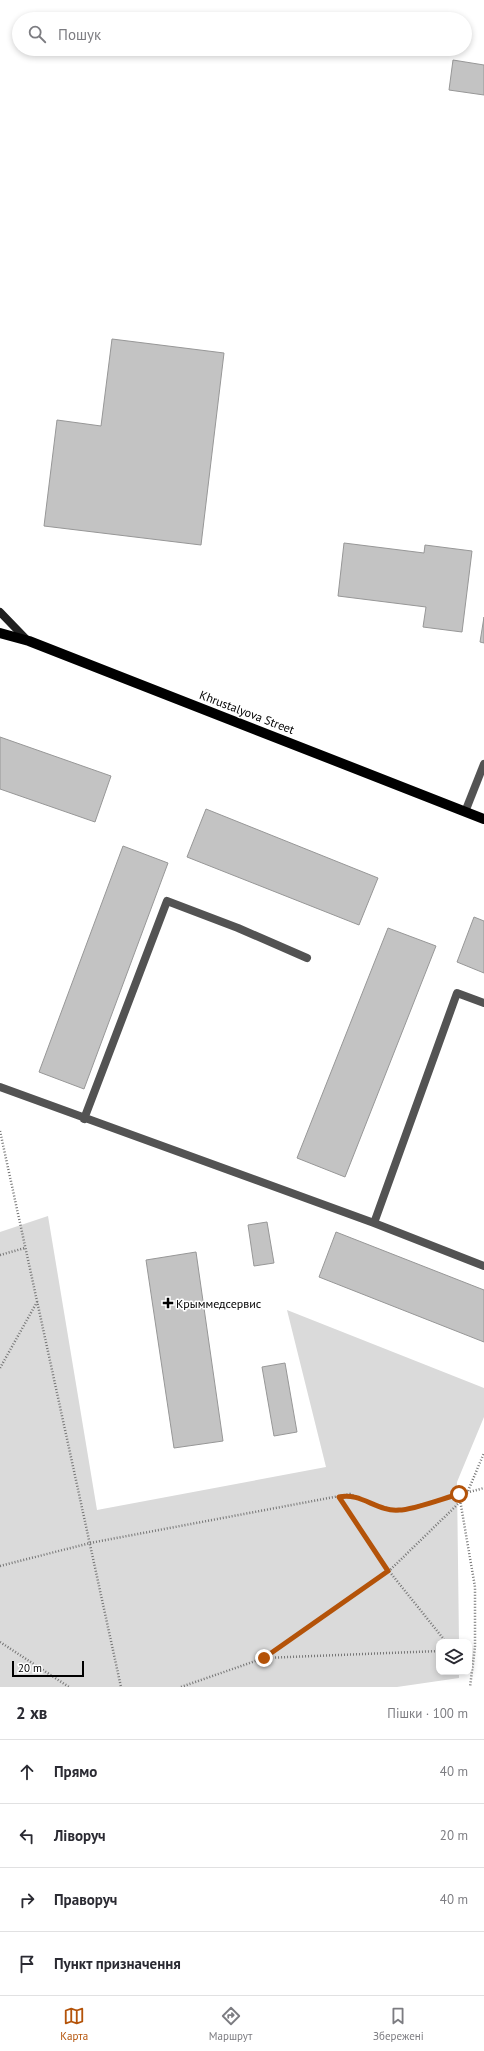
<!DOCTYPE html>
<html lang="uk">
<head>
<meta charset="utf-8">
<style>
	:root { --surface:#fff; --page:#f7f7f7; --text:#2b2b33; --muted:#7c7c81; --line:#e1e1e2; --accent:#b45309 }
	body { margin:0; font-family:"PT Sans",sans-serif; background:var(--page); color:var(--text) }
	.controls { position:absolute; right:12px; bottom:12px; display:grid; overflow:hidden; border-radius:8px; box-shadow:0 2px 6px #0003 }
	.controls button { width:36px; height:36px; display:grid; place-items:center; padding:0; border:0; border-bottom:1px solid var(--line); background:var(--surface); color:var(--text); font:20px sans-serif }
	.scale { position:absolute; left:12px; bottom:10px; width:72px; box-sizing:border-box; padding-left:4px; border:2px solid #000; border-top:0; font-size:11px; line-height:14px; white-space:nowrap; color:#000; -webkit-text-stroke:3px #fff; paint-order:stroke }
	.stop { position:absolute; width:12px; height:12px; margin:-9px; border:3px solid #b45309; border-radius:50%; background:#fff }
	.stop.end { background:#b45309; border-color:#fff; box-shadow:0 1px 4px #0008 }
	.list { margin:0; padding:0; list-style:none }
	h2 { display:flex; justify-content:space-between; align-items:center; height:52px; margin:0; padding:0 16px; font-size:17px }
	h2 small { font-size:13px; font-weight:400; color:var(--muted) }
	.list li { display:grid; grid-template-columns:26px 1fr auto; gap:12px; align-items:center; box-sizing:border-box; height:64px; padding:0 16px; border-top:1px solid var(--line) }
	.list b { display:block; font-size:15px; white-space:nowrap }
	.list em { font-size:13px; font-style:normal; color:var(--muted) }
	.icon { flex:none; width:22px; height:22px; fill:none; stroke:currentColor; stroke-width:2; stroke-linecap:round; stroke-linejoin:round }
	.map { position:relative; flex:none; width:484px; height:1687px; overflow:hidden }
	.search { position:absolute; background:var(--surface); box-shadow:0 2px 6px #0003; left:12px; right:12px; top:12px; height:44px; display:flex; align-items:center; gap:10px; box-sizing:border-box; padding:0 14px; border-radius:22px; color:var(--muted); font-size:15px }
	.sheet { height:308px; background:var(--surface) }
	nav { display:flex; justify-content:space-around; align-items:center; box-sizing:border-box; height:56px; border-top:1px solid var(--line); background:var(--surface); font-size:11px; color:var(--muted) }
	nav a { display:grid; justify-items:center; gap:2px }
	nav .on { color:var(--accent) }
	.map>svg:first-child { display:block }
	.green { fill:#dadada }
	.building { fill:#c3c3c3; stroke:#979797 }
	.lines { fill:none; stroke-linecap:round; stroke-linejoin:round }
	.path { stroke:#757575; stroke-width:2.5; stroke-dasharray:1 2; stroke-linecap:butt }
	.service { stroke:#535353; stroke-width:8 }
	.minor { stroke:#535353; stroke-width:8 }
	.secondary { stroke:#202020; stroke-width:8 }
	.primary { stroke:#000; stroke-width:10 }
	.route { stroke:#b45309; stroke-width:5 }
	.poi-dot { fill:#000; stroke:#fff; stroke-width:1.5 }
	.labels { text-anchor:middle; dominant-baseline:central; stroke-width:3; stroke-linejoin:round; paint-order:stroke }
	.street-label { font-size:12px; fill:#000; stroke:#fff }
	.poi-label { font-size:12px; fill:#000; stroke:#fff; text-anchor:start }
</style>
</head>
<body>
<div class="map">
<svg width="484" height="1687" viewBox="0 0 484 1687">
	<rect width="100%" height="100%" fill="#fff"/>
	<path class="green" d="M48,1216L97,1510L326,1467L287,1310L484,1388V1417L457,1482L459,1642H439V1672H459V1678L397,1687H0V1232Z"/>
	<path class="building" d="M453,60L484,65V95L449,90Z
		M112,339L224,353L201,545L44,526L57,420L101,426Z
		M344,543L424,553L425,545L472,551L462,632L423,627L426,607L338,596Z
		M484,617V643L480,642Z
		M0,737L111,776L95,822L0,789Z
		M206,809L378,878L359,925L187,857Z
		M123,846L168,863L84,1089L39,1072Z
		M474,917L484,921V973L457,962Z
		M388,928L436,946L345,1177L297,1158Z
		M267,1222L274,1263L254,1266L248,1225Z
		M336,1232L484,1290V1342L319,1277Z
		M196,1252L223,1441L174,1448L146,1260Z
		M285,1363L297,1432L274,1436L262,1367Z"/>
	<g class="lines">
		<path class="path" d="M0,1131L121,1687
			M0,1255L25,1248
			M0,1368L37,1302
			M468,1491L484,1453
			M459,1494L475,1587V1647L470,1687
			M339,1497L389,1571L446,1642
			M0,1566L90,1543L350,1494L379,1506L398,1511L484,1488
			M0,1642L69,1687
			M265,1657L389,1571L461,1501
			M181,1687L264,1658L439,1651"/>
		<path class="service" d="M0,1087L374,1223L484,1266
			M84,1119L167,901L238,928L307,958
			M374,1223L457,993L484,1003"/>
		<path class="minor" d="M465,812L484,764"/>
		<path class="secondary" d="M0,612L28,641"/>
		<path class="primary" d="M0,633L29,641L484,819"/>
	</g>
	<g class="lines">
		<path class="route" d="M264,1658L388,1571L339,1497C361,1492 377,1512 399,1510C413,1510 444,1498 459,1494"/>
	</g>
	<path class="poi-dot" d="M166 1297h4v4h4v4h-4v4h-4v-4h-4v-4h4z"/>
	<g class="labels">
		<g class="street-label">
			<text transform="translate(247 712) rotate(21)">Khrustalyova Street</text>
		</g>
		<g class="poi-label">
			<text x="176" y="1303">Крыммедсервис</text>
		</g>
	</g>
</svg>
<div class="controls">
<button><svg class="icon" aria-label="layers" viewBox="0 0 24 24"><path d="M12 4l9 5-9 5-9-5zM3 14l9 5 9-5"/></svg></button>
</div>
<div class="scale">20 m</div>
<div class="stop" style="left:459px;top:1494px"></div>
<div class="stop end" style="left:264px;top:1658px"></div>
<div class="search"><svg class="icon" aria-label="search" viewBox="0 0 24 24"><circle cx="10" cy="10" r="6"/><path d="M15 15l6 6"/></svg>Пошук</div>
</div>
<section class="sheet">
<h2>2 хв<small>Пішки · 100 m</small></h2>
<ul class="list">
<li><svg class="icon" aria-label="ahead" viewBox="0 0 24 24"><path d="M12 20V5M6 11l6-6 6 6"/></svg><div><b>Прямо</b></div><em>40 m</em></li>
<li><svg class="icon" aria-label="left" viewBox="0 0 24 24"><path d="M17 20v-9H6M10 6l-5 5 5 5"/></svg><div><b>Ліворуч</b></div><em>20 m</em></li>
<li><svg class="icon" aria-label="right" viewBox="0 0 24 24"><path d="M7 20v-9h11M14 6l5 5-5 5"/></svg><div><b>Праворуч</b></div><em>40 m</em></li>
<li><svg class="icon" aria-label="arrive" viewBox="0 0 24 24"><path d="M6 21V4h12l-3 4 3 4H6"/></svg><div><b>Пункт призначення</b></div></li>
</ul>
</section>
<nav>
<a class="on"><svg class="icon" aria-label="map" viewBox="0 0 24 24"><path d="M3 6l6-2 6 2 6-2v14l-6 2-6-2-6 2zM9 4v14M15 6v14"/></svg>Карта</a>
<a><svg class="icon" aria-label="directions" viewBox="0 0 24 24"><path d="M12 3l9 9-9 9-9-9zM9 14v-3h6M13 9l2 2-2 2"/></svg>Маршрут</a>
<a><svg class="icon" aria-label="saved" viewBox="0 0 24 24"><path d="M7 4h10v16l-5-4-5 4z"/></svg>Збережені</a>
</nav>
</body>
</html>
